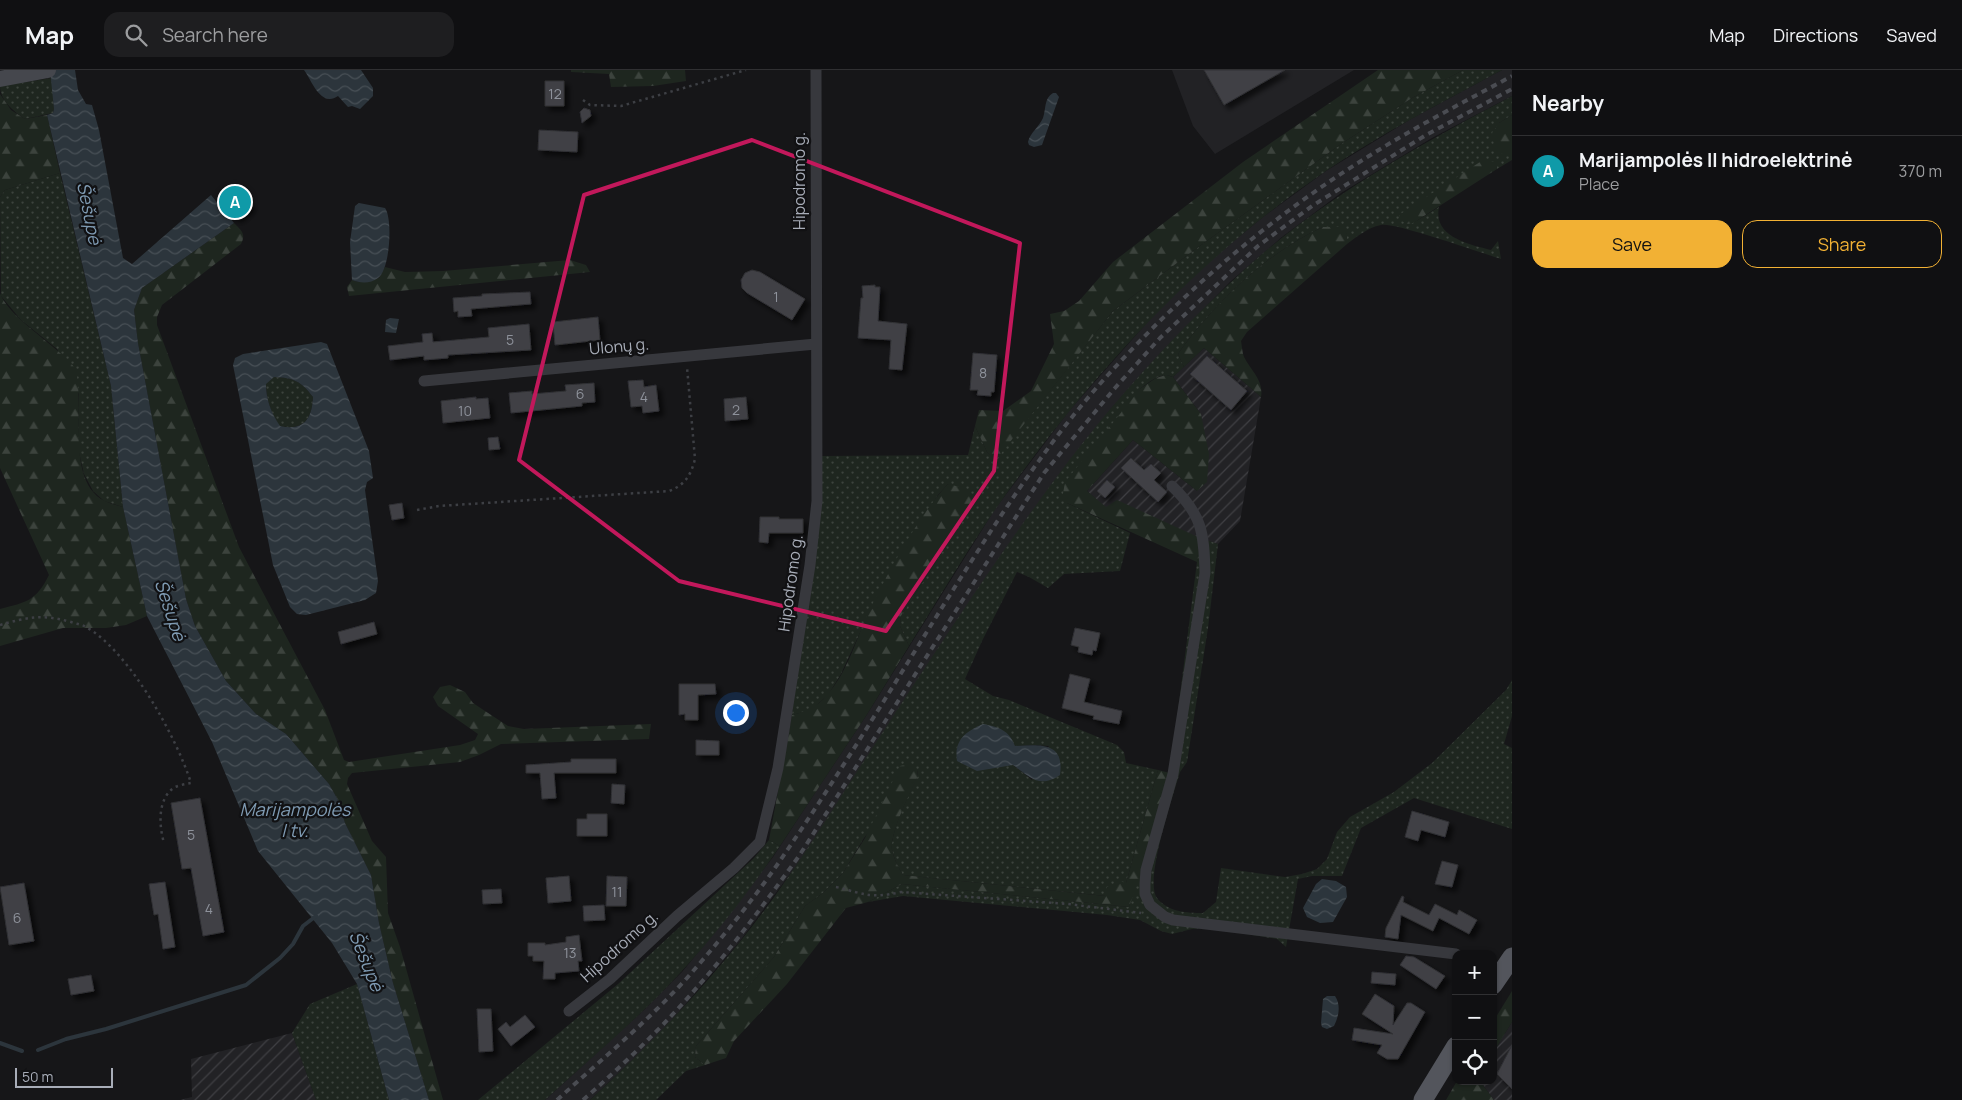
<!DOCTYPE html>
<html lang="en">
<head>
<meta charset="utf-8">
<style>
	:root { --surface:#101012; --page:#1e1e20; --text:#f1f3f6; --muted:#9c9d9f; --line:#303032; --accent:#f2b134 }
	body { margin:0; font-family:Manrope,sans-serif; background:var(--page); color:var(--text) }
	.controls { position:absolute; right:15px; bottom:15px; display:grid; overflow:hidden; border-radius:10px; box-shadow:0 1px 4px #0004 }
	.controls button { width:45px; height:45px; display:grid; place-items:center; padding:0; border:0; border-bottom:1px solid var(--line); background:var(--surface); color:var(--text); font:25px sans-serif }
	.scale { position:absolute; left:15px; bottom:12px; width:98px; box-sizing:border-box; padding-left:5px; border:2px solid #a8adb8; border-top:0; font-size:14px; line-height:18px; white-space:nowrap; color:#a8adb8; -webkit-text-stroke:4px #111113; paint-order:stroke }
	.you { position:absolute; left:735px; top:642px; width:18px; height:18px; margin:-12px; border:4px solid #fff; border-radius:50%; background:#1a73e8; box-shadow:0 0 0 8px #1a73e833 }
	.badge { display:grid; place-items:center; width:32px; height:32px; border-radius:50%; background:var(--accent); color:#fff; font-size:16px; font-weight:700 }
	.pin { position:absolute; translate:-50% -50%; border:2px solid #fff; box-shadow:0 1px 5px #0006 }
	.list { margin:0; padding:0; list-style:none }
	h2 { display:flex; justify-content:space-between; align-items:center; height:65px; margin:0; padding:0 20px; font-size:21px }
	h2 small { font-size:16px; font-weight:400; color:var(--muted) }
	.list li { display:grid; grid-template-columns:32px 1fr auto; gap:15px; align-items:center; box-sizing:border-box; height:70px; padding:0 20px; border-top:1px solid var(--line) }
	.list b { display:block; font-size:19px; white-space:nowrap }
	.list p { margin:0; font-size:16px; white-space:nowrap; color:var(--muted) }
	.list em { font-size:16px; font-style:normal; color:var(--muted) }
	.actions { display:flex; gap:10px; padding:15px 20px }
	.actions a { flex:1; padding:11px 0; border:1px solid var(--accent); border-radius:15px; text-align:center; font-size:18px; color:var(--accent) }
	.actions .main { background:var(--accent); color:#111 }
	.icon { flex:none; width:28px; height:28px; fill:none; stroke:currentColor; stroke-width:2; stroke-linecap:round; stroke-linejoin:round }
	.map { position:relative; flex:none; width:1512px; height:1030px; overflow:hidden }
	header { display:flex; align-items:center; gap:30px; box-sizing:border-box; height:70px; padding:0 25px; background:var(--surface); border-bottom:1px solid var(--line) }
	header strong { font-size:24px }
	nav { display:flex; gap:28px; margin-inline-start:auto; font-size:18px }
	.search { width:350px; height:45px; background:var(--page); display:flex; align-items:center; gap:12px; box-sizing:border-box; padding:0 18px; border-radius:15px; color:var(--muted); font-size:19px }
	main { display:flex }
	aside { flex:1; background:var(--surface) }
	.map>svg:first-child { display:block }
	.built { fill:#222225 }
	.industrial { fill:url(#industrial-furrows) }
	.grass { fill:url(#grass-dots); fill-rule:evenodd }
	.forest { fill:url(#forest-firs) }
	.water { fill:url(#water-waves); fill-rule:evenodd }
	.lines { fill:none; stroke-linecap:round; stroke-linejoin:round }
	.stream { stroke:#2c353c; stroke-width:4 }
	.building { fill:#404145; stroke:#303034; filter:url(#shadow) }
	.path { stroke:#3d3f44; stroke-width:2.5; stroke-dasharray:2.5 4; stroke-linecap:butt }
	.street { stroke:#37383d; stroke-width:11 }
	.secondary { stroke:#45474d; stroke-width:16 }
	.primary { stroke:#53555c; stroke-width:19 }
	.rail { stroke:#4a4c52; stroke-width:4; stroke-dasharray:6 5; stroke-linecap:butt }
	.marked { fill:none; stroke:#c2185b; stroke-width:4; stroke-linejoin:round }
	.labels { text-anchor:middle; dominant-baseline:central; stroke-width:4.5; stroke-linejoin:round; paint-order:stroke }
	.number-label { font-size:14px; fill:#8e929b }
	.street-label { font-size:16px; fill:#a8adb8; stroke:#111113 }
	.water-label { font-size:18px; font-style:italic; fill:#7f9bb3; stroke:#111113 }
</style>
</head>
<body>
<header>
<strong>Map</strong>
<div class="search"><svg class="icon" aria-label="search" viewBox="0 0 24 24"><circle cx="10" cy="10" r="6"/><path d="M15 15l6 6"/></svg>Search here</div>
<nav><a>Map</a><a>Directions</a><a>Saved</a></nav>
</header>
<main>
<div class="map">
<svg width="1512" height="1030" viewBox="0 0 1512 1030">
	<defs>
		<pattern id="industrial-furrows" width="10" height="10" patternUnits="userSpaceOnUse" patternTransform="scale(1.25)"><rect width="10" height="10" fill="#222225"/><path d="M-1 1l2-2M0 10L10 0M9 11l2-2" fill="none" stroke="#3f3f43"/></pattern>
		<pattern id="grass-dots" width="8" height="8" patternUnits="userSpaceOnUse" patternTransform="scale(1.25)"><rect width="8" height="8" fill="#1e261f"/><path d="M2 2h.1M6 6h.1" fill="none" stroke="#3c433d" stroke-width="1.8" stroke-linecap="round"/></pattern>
		<pattern id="forest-firs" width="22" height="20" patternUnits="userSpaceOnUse" patternTransform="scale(1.25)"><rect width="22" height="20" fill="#1e261f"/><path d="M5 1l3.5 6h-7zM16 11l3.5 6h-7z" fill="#3c433d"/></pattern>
		<pattern id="water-waves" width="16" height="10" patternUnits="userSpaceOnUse" patternTransform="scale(1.25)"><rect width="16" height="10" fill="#2c353c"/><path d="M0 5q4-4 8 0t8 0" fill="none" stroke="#485056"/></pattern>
		<filter id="shadow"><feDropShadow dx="4.5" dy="4.5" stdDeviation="2.5" flood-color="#0009"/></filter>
	</defs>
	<rect width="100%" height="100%" fill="#161618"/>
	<path class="built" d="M1172,0H1354L1215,84L1193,56Z
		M1502,0H1512V26L1432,68L1341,123L1282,167L1230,212L1155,289L1110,340L1046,423L951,559L802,788L740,871L660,964L590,1030H545L643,941L682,902L719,857L773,787L811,729L866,646L995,439L1069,341L1152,247L1200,199L1263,147L1326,101L1411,49Z"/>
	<path class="industrial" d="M1204,278L1261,327L1240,451L1218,474L1106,438L1087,421L1133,370L1197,421L1201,344L1173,307Z
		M1512,952V1030H1494L1480,1011H1493V983Z
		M292,963L316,1030H180L192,1027L191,989Z"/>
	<path class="grass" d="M1463,0H1502C1443,32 1382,63 1326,101C1195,190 1088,308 997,437C966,482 938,530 909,576L900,556L901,546L971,437L973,430L948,414L938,425L902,482L869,543L841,604L828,625L811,640L792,645L820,386L968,385L975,356L987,382L995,390L1113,241L1197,178L1341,74L1412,28Z
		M52,8L54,39L53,43L25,49C13,41 0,30 0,16Z
		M1512,26V45L1499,53L1506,86H1512V90L1497,99V95L1413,153L1439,137C1433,167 1468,174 1491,180L1498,171L1501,189C1481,183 1395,152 1381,155C1367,158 1358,166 1347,174V164L1323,157C1267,182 1213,235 1178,284L1184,297L1173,307C1160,302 1151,311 1141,318L1067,433L1130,463L1120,501L1064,504L1048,518L1029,507L1017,502L982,571L965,609L993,626L1009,630L1117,675L1124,682L1126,693L1158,700L1126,813L1106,826L903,805C898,797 894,789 892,780C890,762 910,722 918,705L917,700L864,768L843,803L823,823L805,836L774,887L696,976L695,987L705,995L686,1001L656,1030H590C643,981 693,930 738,874C791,810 833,737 879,668C940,575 1000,482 1067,393C1116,329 1171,268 1230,213C1312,134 1412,79 1512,26ZM1035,675L1049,676L1032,710L1013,695L1015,676Z
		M60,103L111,316L123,437L104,431L93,421L84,404L78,378L79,324L57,279L21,250L1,226L0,127L5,120Z
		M274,307C294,308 301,311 313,327C312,350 303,361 279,356C271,343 266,329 266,313Z
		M1198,467L1218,474L1208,558L1187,692L1180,702C1173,726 1144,811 1157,828C1168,842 1187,843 1203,843L1216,832L1221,798L1285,807L1302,804L1317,799L1327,789L1337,762L1350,747L1394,722L1432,693L1506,620L1512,610V646L1504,674L1512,678V759L1414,728L1361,758L1342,806H1312L1298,809L1286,877L1277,869L1210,858L1192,859L1172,864L1161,861L1140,850L1107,845L903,826L868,832L902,814L1129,837L1170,703L1199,476Z
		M769,770L780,776C750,820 717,863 681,902C639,948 591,988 545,1030H478L618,914L754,788Z
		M357,914L389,1030H316L292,963L310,934Z"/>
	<path class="forest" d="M571,0H685L686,11L653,16L611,17L609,4L571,2Z
		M1378,0H1463L1412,28L1341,74L1197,178L1113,241L995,391L987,382L975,356L979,340L1003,341L1031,321L1054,274L1050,244L1064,241L1079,231L1113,192L1243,92Z
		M0,24L11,40L25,49L47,45L60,103L5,120L0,127Z
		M1512,45V86H1506L1495,80L1492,63L1499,53Z
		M1483,90L1495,92L1497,95V99L1413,153L1407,154L1399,149V145Z
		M234,153C242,161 246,164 241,174L162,235L157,247V255L239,477L325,640L344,690L349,692L460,675L475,670L478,664L438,636L433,627L440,617L450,615L465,622L473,633L485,641L508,656L524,659L651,654L649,669L501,674L479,685L460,692L352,703L348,708L347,714L372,771L386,787L388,843L400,877L443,1030H429L393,913L379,853L371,805L345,753L338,730L329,714L286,664L256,644L226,611L195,556L186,529L138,273L134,240L142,218Z
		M1323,157H1339L1347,164V174L1247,262L1241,271C1242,276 1242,282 1244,287C1251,301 1264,310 1261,327L1204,278L1184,297L1178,284C1213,235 1267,182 1323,157Z
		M570,190L586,195L590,202L349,226L347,217L352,210L358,212L379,208L385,197L405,202L443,201Z
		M0,223C8,246 50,271 67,290C71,293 75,297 76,302C85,336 65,412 105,431C111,434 117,435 123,437L147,546L126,555L106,558H63L0,576V539C27,532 36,531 49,505L0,398Z
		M1166,305L1173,307L1201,344L1209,384L1207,412L1197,421L1133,370L1087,421L1106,437L1117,430L1198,467L1199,476L1197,492L1067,433L1063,424L1065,412L1141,318L1156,308Z
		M948,414L960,417L973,430L971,437L901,546L900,556L909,576L866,646L780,776L769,770L792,645C807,641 817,637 827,625C847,603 856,570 868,543C888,503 918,446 948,414Z
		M910,694L917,700L918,706C910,723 890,762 892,780C894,789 898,797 903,805L1105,826L1107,817L1120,811L1126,813L1158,700L1170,703L1144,795L1129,837L902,814L868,832L846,838L787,914L734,971L726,988L705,995L695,987L696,976L774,887L805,836L823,823L843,803L865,768L900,696Z
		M1512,921V952L1493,983V952Z
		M1457,1011H1480L1494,1030H1446Z"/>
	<path class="water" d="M50,0H75L78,20L86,34L92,35L99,60L123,188L132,194L211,125L234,153L142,218L134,240L138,273L186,529L195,556L226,611L256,644L286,664L329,714L338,730L345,753L371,805L379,853L393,913L429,1030H389L357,914L332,873L258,781L212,672L147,546L123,437L111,316L47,45L53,43L54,39Z
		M304,0H361L373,18V26L360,39L352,36L348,37L338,26C321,38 312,11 304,0Z
		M1053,23H1056L1059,27L1042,75L1034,77L1029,75L1028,72C1030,63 1039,57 1043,48C1046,39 1044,28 1053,23Z
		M359,133L385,138C393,149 390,200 378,208C370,214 360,213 352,210L350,172L355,136Z
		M390,248L399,249L396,263L385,262L386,250Z
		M321,272L327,274L369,381L373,408L367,412L365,420L378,511L376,523L365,530L306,545L297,544L290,537L273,495L233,295L235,288L243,284ZM274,307C294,308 301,311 313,327C312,350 303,361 280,356C271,343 266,329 266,314Z
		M983,654C999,657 1009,660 1015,676C1039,675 1065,671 1060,705C1039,719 1030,707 1013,695L977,701L957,691C954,670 965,662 983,654Z
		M1322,809L1336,811L1346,817L1347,827L1333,852L1320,853L1307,847L1303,838L1316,814Z
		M1327,926H1335C1341,935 1339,946 1334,956L1327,959L1322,957L1321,953L1323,929Z"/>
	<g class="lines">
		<path class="stream" d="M0,973L22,981
			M38,980L66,969L106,959L246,915L280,888L293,874L303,856L316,846"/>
	</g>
	<path class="building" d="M1204,0H1285L1224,35Z
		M545,11H564V36H545Z
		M584,38L590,40L591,46L582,53L580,42Z
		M539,60L578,62L577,82L538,80Z
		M234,115L251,136L237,148L219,128Z
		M752,200L760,202L805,229L792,250L747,223L742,218L741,210L745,203Z
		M875,215V217H880L878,251L907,254L902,300L889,299L891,270L858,268L861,228H863L862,216Z
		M530,222L531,234L471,239L472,246L458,247V241L454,242L453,228L482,226V224Z
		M598,247L600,270L555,275L553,252Z
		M529,254L531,280L448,285V288L424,290V286L390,290L388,276L423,272L422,264L432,263L433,272L489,267L488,258Z
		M973,283L997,285L994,322H991V326L977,325L978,320H970Z
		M1207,286L1247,321L1231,340L1190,304Z
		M643,310L644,317L656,315L659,341L643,343L642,336L631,337L628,311Z
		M594,313L595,332L582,333V336L511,343L509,323L532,321V324L566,321L565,315Z
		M476,327V329L488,328L490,348L443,353L441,331Z
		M746,327L748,349L725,351L724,329Z
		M498,367L500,379L489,380L488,368Z
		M1131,388L1144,400L1151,394L1161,403L1154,410L1167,422L1158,432L1121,398Z
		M1107,410L1115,417L1105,428L1097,421Z
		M402,433L404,448L392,450L389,435Z
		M760,447H779V449H803V463H769L768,473L759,472Z
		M374,552L377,564L341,574L338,562Z
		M1075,558L1100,563L1096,581L1093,580L1092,585L1078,582L1079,577L1071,575Z
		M1070,604L1090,609L1084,632L1122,641L1119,654L1093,649L1094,646L1062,638Z
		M679,614H715L716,624L698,625V650H685V644L679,645Z
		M696,670L719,671V685H696Z
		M571,689H616V703H554L556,728L542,729L540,703H526V695L571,692Z
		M612,714L625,715L624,734L611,733Z
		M200,728L224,862L203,866L191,798L182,799L171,733Z
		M1412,741L1449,752L1445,767L1421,760L1418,771L1405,767Z
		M587,744H607V766H577V749H587Z
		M1442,791L1458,795L1452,817L1435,814Z
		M569,806L571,831L548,833L546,808Z
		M607,806L627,807L626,836H606Z
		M165,812L175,877L163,879L158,844L154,845L149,814Z
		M24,813L34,871L9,875L0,817Z
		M501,819L502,833L483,834L482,820Z
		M1402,826L1404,827L1403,832L1429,845L1435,834L1457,845L1459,840L1477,850L1469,864L1439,848L1433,861L1401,845L1398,869L1385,867L1386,858Z
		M604,835L605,850L584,851L583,836Z
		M579,865L582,891H578L579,901L555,903V909H543L544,891H533V886H528V873H545V875L566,872V867Z
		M1406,886L1414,887L1445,906L1436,919L1400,895Z
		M1372,902L1396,904L1395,915L1371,913Z
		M91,905L94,921L71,925L68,909Z
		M1375,924L1394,936L1393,955L1407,933H1411L1425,942L1398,989H1387L1377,983L1382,975L1352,970L1354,958L1393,964L1362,944Z
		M477,939H491L493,981L479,982Z
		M525,945L535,957L511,976L498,959L506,952L510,957Z
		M1512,975V1019L1497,1004Z"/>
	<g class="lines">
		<path class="path" d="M583,30L590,35L621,36L746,0
			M417,440L439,436L669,421C685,415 691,405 695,389L687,297
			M0,555C28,547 43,544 71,552C76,554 81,554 86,557C129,581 176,666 191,713C186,714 180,715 175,717C157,728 159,756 164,773
			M836,817C865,824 870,829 901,822L1068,834L1141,843"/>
		<path class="street" d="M424,311L816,274
			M1172,416C1202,445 1204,462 1205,503L1173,704L1146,800L1145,814V824L1150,835L1165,847L1173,850L1456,884
			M569,941L610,909L677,846L734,798L760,772L778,698L810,495L817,431L816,0"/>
		<path class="secondary" d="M0,9L48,0"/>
		<path class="primary" d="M1493,915L1512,887
			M1423,1030L1456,976"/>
		<path class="rail" d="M557,1030C601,990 647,952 687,908C723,867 758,824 788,779C846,694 899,606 953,520C1000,446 1048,371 1107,306C1183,222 1273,145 1369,86C1415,57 1464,32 1512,6
			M583,1030C624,994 664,956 699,915C735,874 767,830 799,786L1044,403L1115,318L1160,268L1258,176L1312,136L1426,65L1512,19"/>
	</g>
	<path class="marked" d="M752,70L1020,173L994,401L886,561L679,511L519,390L584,125Z"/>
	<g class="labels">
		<g class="number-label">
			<text x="555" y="23">12</text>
			<text x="776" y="226">1</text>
			<text x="510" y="269">5</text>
			<text x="983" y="302">8</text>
			<text x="580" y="323">6</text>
			<text x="644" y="326">4</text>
			<text x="736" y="339">2</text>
			<text x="465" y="340">10</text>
			<text x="191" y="764">5</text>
			<text x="617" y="821">11</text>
			<text x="209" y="838">4</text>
			<text x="17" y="847">6</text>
			<text x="570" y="882">13</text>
		</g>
		<g class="street-label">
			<text transform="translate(799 111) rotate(-90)">Hipodromo g.</text>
			<text transform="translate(619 276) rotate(-5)">Ulonų g.</text>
			<text transform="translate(790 513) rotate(-82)">Hipodromo g.</text>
			<text transform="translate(619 876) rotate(-42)">Hipodromo g.</text>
		</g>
		<g class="water-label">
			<text transform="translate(90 143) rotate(79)">Šešupė</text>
			<text transform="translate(171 540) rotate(72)">Šešupė</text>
			<text x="295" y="739">Marijampolės<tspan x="295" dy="21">I tv.</tspan></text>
			<text transform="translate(367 891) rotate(68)">Šešupė</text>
		</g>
	</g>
</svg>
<div class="controls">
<button>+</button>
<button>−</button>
<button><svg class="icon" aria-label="locate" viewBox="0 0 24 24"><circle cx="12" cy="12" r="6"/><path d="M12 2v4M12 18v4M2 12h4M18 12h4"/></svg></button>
</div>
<div class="scale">50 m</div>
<div class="you"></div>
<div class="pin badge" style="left:235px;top:132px;background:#0f9aa8">A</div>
</div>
<aside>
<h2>Nearby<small></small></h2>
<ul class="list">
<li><span class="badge" style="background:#0f9aa8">A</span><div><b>Marijampolės II hidroelektrinė</b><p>Place</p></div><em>370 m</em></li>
</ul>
<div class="actions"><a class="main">Save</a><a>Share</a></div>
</aside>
</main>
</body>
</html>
